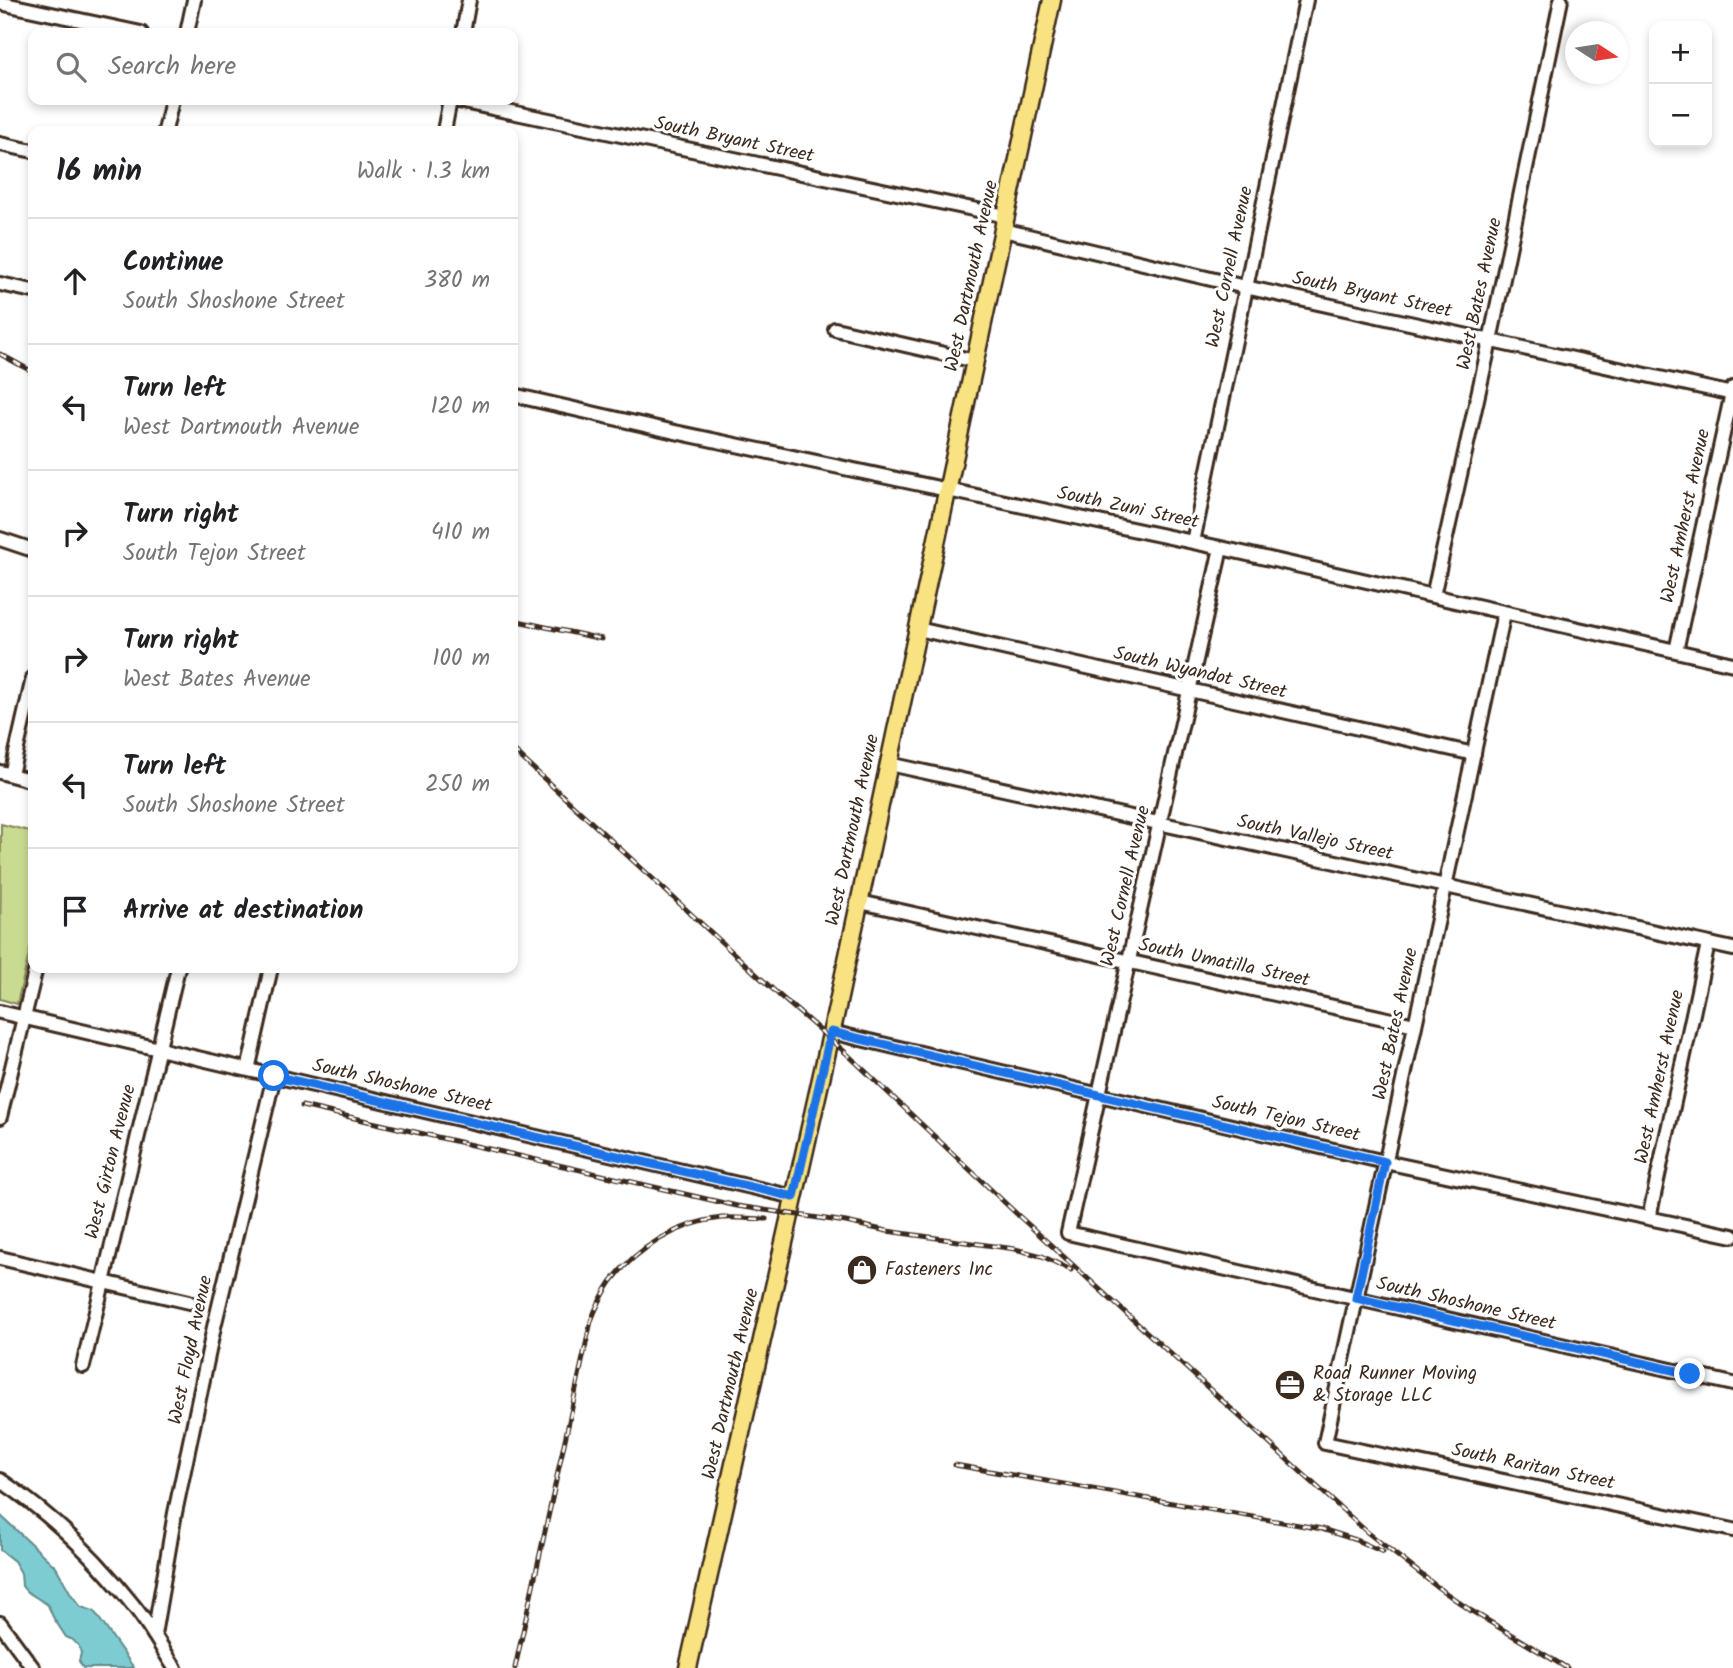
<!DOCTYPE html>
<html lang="en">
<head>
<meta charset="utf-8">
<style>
	:root { --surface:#fff; --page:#f2f2f2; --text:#202124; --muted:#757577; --line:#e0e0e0 }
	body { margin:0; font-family:Kalam,sans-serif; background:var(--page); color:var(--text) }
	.controls { position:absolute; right:21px; top:21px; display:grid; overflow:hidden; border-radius:14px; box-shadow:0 4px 10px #0003 }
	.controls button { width:63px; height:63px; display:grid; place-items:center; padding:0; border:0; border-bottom:2px solid var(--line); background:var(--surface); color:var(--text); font:35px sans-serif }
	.compass { position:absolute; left:1565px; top:21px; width:63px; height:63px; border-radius:50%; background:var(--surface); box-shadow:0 4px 10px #0003; rotate:102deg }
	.stop { position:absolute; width:21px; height:21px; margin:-16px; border:5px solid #1a73e8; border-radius:50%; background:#fff }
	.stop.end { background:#1a73e8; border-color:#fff; box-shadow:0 2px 7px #0008 }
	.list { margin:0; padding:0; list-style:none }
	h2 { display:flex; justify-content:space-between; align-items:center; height:91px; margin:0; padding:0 28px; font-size:30px }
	h2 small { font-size:23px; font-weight:400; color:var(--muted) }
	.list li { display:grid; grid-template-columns:46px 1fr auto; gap:21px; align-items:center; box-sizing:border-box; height:126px; padding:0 28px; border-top:2px solid var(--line) }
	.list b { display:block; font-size:26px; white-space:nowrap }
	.list p { margin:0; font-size:23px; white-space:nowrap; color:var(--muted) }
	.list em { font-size:23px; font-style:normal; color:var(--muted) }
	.icon { flex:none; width:38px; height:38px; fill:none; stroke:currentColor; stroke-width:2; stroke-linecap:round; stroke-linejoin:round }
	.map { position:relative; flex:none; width:1733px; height:1668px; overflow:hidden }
	.search { position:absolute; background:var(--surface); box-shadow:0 4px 10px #0003; left:28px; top:28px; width:490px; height:77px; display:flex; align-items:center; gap:18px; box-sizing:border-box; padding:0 24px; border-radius:14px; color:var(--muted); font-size:26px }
	.panel { position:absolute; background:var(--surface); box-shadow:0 4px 10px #0003; left:28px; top:126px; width:490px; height:847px; border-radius:14px }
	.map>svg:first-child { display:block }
	.green { fill:#c8db90; stroke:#828257; stroke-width:2 }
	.water { fill:#7bccd1; stroke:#618b89; stroke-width:2 }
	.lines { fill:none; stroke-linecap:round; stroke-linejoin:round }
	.minor-casing { stroke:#3b2a1e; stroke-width:18 }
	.major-casing { stroke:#3b2a1e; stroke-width:21 }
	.minor { stroke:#fff; stroke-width:12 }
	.major { stroke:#f8e281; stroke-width:16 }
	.rail-casing { stroke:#3b2a1e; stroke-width:5 }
	.rail { stroke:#fff; stroke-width:2.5; stroke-dasharray:8; stroke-linecap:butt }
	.route { stroke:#1a73e8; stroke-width:9 }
	.labels { text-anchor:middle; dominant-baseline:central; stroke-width:6; stroke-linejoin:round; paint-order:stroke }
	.street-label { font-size:19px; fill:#3b2a1e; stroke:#fff }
	.poi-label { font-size:19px; fill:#3b2a1e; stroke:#fff; text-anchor:start }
</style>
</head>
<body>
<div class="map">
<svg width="1733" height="1668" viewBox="0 0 1733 1668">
	<rect width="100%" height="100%" fill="#fff"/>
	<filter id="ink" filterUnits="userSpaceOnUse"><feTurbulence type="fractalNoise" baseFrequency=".0143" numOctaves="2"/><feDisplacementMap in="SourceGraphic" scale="14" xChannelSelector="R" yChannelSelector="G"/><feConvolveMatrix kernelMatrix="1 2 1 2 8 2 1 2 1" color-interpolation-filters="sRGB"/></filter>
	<g filter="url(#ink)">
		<path class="green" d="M1,824L33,832V937L17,1004L0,999Z"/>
		<path class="water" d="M0,1515L56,1567L71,1594L81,1607L94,1611L134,1668H83L79,1661L81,1653L79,1646L73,1640L66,1637L53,1617L48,1605L26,1591L22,1586L21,1573L14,1561L0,1550Z"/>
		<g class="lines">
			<g class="minor-casing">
				<path id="minor" d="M0,3L141,33
					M187,33L194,0
					M463,33L469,0
					M454,100L1006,216
					M165,131L172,100
					M444,131L450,100
					M0,144L33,151
					M1003,230L1245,287L1733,394
					M0,284L33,291
					M835,329L975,361
					M513,395L675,432L1221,548L1733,664
					M0,539L33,550
					M1193,542L1306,0
					M1221,548L1068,1233L1733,1384
					M1433,596L1490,341L1561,0
					M1504,613L1325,1443L1733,1530
					M918,629L1474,754
					M1676,651L1733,388
					M889,764L1733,949
					M0,772L33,781
					M11,775L33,678
					M860,902L1415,1025
					M0,1012L794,1197
					M831,1032L1385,1162L1733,1236
					M248,1070L271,968
					M0,1117L36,968
					M1649,1218L1708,944
					M0,1258L189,1302
					M83,1366L178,968
					M0,1480C51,1514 95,1557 133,1605C149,1624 161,1647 175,1668
					M0,1623L33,1668
					M154,1635L175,1513L214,1327L274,1076"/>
			</g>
			<g class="major-casing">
				<path id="major" d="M688,1668L834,1021L1052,0"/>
			</g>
			<use href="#minor" class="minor"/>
			<use href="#major" class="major"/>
			<g class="rail-casing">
				<path id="rail" d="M0,354L33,372
					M513,620L602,639
					M513,750L779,995L846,1053L1020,1217L1367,1532L1436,1586L1470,1610L1567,1668
					M302,1106L737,1206L846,1222L887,1231L1015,1249L1042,1256L1071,1270
					M955,1465L1322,1529L1356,1540L1383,1552
					M515,1668L591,1321C596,1307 603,1294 611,1282C636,1248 680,1222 722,1218C736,1217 751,1219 766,1219"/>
			</g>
			<use href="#rail" class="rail"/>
		</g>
	</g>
	<g class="lines" filter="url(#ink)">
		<path class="route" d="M274,1076L794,1197L831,1032L1385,1162L1356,1298L1690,1374"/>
	</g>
	<defs>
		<g id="shop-disc" transform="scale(1.575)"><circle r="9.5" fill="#3b2a1e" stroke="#fff"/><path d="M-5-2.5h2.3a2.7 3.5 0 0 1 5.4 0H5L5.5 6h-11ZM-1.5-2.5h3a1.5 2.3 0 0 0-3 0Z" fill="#fff"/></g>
		<g id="office-disc" transform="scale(1.575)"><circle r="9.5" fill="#3b2a1e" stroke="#fff"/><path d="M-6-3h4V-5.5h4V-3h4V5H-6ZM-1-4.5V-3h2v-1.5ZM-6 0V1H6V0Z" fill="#fff"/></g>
	</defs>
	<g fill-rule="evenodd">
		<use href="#shop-disc" x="862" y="1270"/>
		<use href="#office-disc" x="1290" y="1385"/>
	</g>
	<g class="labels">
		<g class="street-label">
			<text transform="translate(734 140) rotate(12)">South Bryant Street</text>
			<text transform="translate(1230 267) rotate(-78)">West Cornell Avenue</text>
			<text transform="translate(972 276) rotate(-78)">West Dartmouth Avenue</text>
			<text transform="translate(1480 294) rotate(-78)">West Bates Avenue</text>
			<text transform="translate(1372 295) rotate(12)">South Bryant Street</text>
			<text transform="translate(1128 508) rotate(12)">South Zuni Street</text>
			<text transform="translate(1686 516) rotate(-78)">West Amherst Avenue</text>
			<text transform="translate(1200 673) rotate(13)">South Wyandot Street</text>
			<text transform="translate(853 830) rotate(-78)">West Dartmouth Avenue</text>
			<text transform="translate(1315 838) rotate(12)">South Vallejo Street</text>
			<text transform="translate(1126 886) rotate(-77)">West Cornell Avenue</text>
			<text transform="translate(1224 963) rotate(12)">South Umatilla Street</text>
			<text transform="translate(1396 1024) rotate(-78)">West Bates Avenue</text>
			<text transform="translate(1660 1077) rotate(-78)">West Amherst Avenue</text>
			<text transform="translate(402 1086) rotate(13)">South Shoshone Street</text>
			<text transform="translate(1286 1119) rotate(13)">South Tejon Street</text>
			<text transform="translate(111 1162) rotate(-76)">West Girton Avenue</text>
			<text transform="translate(1466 1304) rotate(13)">South Shoshone Street</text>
			<text transform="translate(191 1350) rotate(-78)">West Floyd Avenue</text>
			<text transform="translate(731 1384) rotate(-77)">West Dartmouth Avenue</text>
			<text transform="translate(1533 1467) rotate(12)">South Raritan Street</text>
		</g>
		<g class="poi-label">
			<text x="885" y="1270">Fasteners Inc</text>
			<text x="1313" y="1374">Road Runner Moving<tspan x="1313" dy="22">&amp; Storage LLC</tspan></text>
		</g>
	</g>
</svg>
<div class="controls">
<button>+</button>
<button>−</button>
</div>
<svg class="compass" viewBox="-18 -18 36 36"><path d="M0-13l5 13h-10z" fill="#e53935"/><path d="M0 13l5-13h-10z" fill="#757577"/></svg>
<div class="stop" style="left:274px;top:1076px"></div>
<div class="stop end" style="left:1690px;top:1374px"></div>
<div class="search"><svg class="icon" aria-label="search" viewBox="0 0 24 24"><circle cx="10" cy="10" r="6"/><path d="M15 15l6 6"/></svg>Search here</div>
<section class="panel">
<h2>16 min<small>Walk · 1.3 km</small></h2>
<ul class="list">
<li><svg class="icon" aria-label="ahead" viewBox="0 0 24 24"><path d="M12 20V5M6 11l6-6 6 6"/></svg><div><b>Continue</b><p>South Shoshone Street</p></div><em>380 m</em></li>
<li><svg class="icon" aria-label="left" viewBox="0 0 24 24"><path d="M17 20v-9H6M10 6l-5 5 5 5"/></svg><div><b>Turn left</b><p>West Dartmouth Avenue</p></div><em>120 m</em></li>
<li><svg class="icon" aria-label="right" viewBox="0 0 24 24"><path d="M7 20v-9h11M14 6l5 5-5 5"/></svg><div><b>Turn right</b><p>South Tejon Street</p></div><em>410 m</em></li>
<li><svg class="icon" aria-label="right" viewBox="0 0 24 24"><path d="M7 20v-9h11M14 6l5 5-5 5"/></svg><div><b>Turn right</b><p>West Bates Avenue</p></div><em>100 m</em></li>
<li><svg class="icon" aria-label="left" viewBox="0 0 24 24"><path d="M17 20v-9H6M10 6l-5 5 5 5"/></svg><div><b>Turn left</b><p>South Shoshone Street</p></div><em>250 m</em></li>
<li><svg class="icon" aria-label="arrive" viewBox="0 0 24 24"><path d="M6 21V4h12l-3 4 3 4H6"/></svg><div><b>Arrive at destination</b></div></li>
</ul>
</section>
</div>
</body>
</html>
